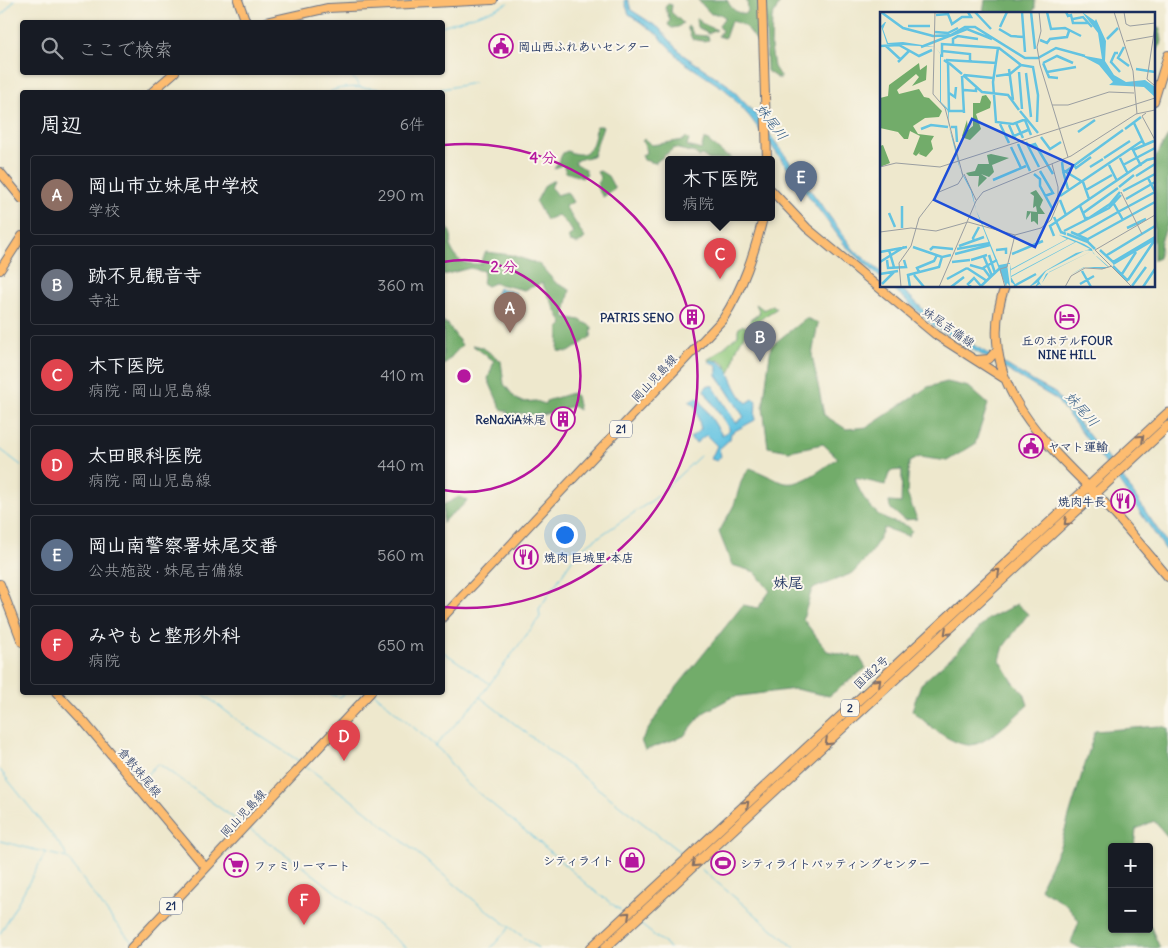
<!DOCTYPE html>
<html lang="ja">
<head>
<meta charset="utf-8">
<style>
	:root { --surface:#171b24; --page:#20242c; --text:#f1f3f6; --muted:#9ea1a6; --line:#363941; --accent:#d690ce }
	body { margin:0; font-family:Delius,"Klee One",sans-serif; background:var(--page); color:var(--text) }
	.controls { position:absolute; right:15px; bottom:15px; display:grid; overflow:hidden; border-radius:5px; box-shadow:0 1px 4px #0004 }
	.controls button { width:45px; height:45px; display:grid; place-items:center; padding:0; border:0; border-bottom:1px solid var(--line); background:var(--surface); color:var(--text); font:25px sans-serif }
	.you { position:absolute; left:564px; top:534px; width:18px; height:18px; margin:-12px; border:4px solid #fff; border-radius:50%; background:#1a73e8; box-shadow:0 0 0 8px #1a73e833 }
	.badge { display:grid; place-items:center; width:32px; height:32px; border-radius:50%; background:var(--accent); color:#fff; font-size:16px; font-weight:700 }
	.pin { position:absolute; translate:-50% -41px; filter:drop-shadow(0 1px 2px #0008) }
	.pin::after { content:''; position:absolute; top:26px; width:18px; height:15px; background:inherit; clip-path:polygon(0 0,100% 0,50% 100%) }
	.popup { position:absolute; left:665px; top:156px; width:110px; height:65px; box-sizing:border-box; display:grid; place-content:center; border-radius:5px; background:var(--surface); filter:drop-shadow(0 1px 4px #0005); font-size:16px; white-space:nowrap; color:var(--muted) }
	.popup b { font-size:19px; color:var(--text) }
	.popup::after { content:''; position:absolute; left:50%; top:100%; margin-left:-10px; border:10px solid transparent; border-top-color:var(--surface) }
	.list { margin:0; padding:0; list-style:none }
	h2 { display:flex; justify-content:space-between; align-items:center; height:65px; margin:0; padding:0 20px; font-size:21px }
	h2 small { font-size:16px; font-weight:400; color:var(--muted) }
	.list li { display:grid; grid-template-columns:32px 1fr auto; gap:15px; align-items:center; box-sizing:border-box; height:80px; margin:0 10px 10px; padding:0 10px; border:1px solid var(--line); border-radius:5px }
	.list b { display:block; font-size:19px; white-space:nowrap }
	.list p { margin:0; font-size:16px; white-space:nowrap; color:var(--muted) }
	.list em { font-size:16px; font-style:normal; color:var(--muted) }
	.icon { flex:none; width:28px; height:28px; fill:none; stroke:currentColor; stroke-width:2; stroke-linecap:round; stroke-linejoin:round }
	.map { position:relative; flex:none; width:1168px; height:948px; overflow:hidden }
	.search { position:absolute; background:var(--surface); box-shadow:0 1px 4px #0004; left:20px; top:20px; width:425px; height:55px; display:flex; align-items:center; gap:12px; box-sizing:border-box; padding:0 18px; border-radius:5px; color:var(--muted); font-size:19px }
	.panel { position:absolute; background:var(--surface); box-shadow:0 1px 4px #0004; left:20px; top:90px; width:425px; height:605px; border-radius:5px }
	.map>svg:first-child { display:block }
	.green { fill:#8ec77a; stroke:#547b6c }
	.forest { fill:#72ac6a; stroke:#466e64 }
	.water { fill:#63c3e1; stroke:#3f79a0 }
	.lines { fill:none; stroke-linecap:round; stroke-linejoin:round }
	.stream { stroke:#63c3e1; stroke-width:1 }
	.major-casing { stroke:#657085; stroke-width:10 }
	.highway-casing { stroke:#657085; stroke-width:11 }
	.major { stroke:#fdbc70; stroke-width:8 }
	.highway { stroke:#fdbc70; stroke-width:9 }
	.oneway { stroke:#816e66 }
	.ring { fill:none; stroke:#b5179e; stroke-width:2.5 }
	.labels { text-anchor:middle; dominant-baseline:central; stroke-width:4; stroke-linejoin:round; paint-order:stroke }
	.shield { fill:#fbf7ec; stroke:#5e6b89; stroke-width:1 }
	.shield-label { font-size:11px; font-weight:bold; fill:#1b2f5e }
	.poi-label { font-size:12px; font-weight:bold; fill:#1b2f5e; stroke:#fbf7ec; text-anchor:start }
	.street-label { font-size:12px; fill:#1b2f5e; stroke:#fbf7ec }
	.water-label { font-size:14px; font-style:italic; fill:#315b85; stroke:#fbf7ec }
	.quarter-label { font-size:15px; font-weight:bold; fill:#1b2f5e; stroke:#fbf7ec }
	.inset-river { fill:none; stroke:#63c3e1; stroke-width:2.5 }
	.inset-road { fill:none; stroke:#9a9ea1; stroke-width:1 }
	.view { fill:#1d4ed8; fill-opacity:0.15; stroke:#1d4ed8; stroke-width:2.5 }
	.inset-edge { fill:none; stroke:#1b2f5e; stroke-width:2.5 }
	.centre { fill:#b5179e; stroke:#fbf7ec; stroke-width:2.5 }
	.ring-label { font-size:15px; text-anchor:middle; font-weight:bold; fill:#b5179e; stroke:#fbf7ec; stroke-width:4; stroke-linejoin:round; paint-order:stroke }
</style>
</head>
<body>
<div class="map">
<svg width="1168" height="948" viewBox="0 0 1168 948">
	<rect width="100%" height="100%" fill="#fbf7ec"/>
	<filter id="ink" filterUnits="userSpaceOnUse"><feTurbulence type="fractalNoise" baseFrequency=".02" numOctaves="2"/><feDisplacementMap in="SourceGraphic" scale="10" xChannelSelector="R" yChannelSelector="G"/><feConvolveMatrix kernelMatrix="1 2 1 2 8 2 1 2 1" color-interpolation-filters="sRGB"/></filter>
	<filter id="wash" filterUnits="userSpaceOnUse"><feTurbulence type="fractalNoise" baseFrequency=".0096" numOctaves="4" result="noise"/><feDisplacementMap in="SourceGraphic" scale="20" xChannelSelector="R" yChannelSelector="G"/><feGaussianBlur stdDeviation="1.12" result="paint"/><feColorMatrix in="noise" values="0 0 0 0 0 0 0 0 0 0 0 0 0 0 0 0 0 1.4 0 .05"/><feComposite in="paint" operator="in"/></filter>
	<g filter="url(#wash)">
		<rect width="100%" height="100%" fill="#eee8cd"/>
		<path class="green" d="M756,304L764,310L773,305L776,309C759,319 745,329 737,348C733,357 735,366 729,374L725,364L719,360L709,362L708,359C713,358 732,340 738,335V329L743,325L745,327L751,324L750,320L760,313Z"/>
		<path class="forest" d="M698,0H727C731,8 735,13 745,14L748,11L747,0H758L761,48C752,35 748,23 731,21L725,38L718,36L722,31L719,25L725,17L720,14H711Z
			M765,0L780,2L772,18L771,47L774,67L781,78H777L767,71Z
			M985,0H1035V8L1032,14H983Z
			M668,4L672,5L671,12L683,23L678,27L672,28L668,25L670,20L665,7Z
			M696,19H699L701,23L717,30L707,34V32L697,27Z
			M689,26L694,35L708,36L709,40L703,41L692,39L687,27Z
			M1154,27L1160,29L1162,41L1154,58Z
			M596,126H603L593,156L577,160L575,163L585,169L587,174L582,178L566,172L563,164L554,169L563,153L567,151C590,161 594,145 596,126Z
			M1168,136V223L1161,241L1159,258L1154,260V160Z
			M686,137L689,140L687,146L701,150L704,140H707L725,155L729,156L732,160H709L702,155L699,157L695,153L674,148L655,163L644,160L642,155L646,153L644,142L642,141L644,139L652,145L684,140Z
			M600,171L608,176L615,189L603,197L597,188L600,177L597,172Z
			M554,180L551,188L557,195L567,192L573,202L565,206L585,238L578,244L570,242L568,237L573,233L570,227L558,215L546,220L536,202L545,185Z
			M442,220C447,227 455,236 450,246C458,263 462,264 481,264L482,258L486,252L511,255L539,264L556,283L570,290L564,317L580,320L592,327L591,337L569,352L558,351L559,328L563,324L542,283L524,290L494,283L487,286L482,283L484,271L470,268L443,275V246L445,243L443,239Z
			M806,318L818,323L812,355L824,415L846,429L868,427L928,387L947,382L969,387L988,404L975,444L947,461L919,457L909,462L907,494L917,519L904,520L890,508L889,502L901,503L902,470L890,471L885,485L855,478C859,494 873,515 890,521C898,524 906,523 912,530L908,536L884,528L872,552L853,573L812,589L803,619L827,651L860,658L866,668L829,696L795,689L732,697L703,713L684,736L645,750L641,741L668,698L743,605L758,608L770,591L755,572L732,565L719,532L734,505L742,479L750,468C761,472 771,478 782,482C799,489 824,467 838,458L823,444L789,451L768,447L763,407L771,346Z
			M443,321L449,326L462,345L443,366Z
			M472,345L482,347L501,361L504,384L516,399L522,402L536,401L545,404L546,401L572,393L576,396L579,410L573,406L542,415L512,413L508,419L507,411L501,409L488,379L494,361Z
			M459,497L467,500C461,511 448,513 443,523V505Z
			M1017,604L1028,614L1004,646L1000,660L1013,682L1024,693L1028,705C1015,716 985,747 968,745C948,743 926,723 912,710L921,684L957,652L988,619Z
			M1160,726L1168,728V837L1154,821L1136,829L1134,847H1112V929H1149V923L1160,948H1080L1071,943L1079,921L1067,905L1040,888L1060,846L1095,731Z"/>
		<path class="water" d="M624,0H628L631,10L659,28L683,55L728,85L754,113L854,250L882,273V279L845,245L750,117L726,90L682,61L657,34L629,14Z
			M891,286L901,288L937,323L1036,383L1055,393L1123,478L1168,545V553L1116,477L1056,399L935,327Z
			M498,288L516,293L513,302L495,297Z
			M711,360C733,361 729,388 747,403L753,399L756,401L755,420L731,433L730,439L719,449L721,456L717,461L711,459L717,446L706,435L696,443L690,438L701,429L695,405L689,401L698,397L722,435L730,430L704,390L708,385L713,386L736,423L744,417L717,375V365L709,362Z"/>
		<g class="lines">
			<path class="stream" d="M364,0H365
				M0,17L15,0
				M442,26L493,10L508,3
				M357,72L352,76L360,87
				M330,92C343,82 391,91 409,92
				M426,92L474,83
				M0,449L22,466
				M442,651L489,683
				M201,692L248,728L302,763
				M324,692L339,697L348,692
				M374,693L441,751L466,783L539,842L592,889L620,910
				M480,697L680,852
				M435,746L476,702L540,617L539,609L578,551L654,499L700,456
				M307,767L366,811L480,905L538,948
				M0,770L64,850L66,856
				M139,783L156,765L159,764L242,824
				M248,828L305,868L407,948
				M0,841L67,858L113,920L132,942
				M701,869L795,948
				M640,924L670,948
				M0,934L46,852
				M491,948L509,928"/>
		</g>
	</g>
	<g filter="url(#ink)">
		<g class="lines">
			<g class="major-casing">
				<path id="major" d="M238,0L246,22
					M762,0L767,160
					M266,22L328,8L493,0
					M152,92L175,72
					M1154,101L1168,55
					M0,172L22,199
					M771,190L807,228L936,335L1005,379
					M0,270L22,236
					M1005,286C972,379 1042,440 1101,499C1124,524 1146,551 1168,577
					M977,360L989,359L997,350
					M0,584L22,642
					M442,618L723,319C743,288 754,254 763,218
					M56,692L85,723L206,868
					M131,948L371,692"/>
			</g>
			<g class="highway-casing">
				<path id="highway" d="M591,948L1168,413
					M605,948L1168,426"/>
			</g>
			<use href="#major" class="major"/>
			<use href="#highway" class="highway"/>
		</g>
		<defs><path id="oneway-chevron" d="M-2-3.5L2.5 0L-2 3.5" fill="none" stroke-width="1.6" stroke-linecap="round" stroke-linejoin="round" transform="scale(1.25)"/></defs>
		<g class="oneway">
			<use href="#oneway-chevron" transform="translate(1141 438) rotate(-43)"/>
			<use href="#oneway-chevron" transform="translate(1067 522) rotate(137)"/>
			<use href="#oneway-chevron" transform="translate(997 572) rotate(-43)"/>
			<use href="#oneway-chevron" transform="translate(947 632) rotate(137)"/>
			<use href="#oneway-chevron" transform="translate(878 682) rotate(-43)"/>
			<use href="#oneway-chevron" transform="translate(828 742) rotate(137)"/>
			<use href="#oneway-chevron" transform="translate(746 804) rotate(-43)"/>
			<use href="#oneway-chevron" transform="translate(695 864) rotate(137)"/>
			<use href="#oneway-chevron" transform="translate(627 915) rotate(-43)"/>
		</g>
	</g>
	<g class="ring">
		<path d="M443 262A116 116 0 1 1 443 490"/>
		<path d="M444 145A232 232 0 1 1 444 607"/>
	</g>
	<defs>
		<g id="civic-ring" transform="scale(1.25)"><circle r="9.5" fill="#fbf7ec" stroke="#b5179e" stroke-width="1.5"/><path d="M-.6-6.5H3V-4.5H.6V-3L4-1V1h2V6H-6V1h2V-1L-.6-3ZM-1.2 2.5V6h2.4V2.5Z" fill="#b5179e"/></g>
		<g id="building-ring" transform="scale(1.25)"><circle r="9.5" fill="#fbf7ec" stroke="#b5179e" stroke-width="1.5"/><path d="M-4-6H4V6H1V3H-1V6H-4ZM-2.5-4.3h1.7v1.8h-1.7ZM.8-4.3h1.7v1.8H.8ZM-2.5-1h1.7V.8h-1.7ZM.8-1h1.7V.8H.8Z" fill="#b5179e"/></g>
		<g id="hotel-ring" transform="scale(1.25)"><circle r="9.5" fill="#fbf7ec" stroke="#b5179e" stroke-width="1.5"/><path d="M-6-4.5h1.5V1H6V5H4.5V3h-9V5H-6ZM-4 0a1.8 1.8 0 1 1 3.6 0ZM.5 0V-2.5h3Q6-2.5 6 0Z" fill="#b5179e"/></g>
		<g id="restaurant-ring" transform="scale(1.25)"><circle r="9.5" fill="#fbf7ec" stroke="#b5179e" stroke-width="1.5"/><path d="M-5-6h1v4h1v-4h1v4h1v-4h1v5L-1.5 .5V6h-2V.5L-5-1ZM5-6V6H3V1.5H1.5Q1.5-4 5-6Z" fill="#b5179e"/></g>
		<g id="shop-ring" transform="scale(1.25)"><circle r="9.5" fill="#fbf7ec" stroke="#b5179e" stroke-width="1.5"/><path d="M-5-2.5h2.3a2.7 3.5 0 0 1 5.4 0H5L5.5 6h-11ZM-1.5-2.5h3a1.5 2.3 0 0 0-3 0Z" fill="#b5179e"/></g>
		<g id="stadium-ring" transform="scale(1.25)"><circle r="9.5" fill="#fbf7ec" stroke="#b5179e" stroke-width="1.5"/><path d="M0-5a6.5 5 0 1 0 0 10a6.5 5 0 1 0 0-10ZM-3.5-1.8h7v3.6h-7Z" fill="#b5179e"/></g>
		<g id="supermarket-ring" transform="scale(1.25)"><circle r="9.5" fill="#fbf7ec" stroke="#b5179e" stroke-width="1.5"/><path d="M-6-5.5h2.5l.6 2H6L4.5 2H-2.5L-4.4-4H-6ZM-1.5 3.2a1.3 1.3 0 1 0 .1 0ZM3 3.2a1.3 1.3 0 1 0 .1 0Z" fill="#b5179e"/></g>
	</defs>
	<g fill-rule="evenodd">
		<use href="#civic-ring" x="501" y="46"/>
		<use href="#building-ring" x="692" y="317"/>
		<use href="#hotel-ring" x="1067" y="317"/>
		<use href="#building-ring" x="563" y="419"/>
		<use href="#civic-ring" x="1031" y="446"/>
		<use href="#restaurant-ring" x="1123" y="501"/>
		<use href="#restaurant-ring" x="526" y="557"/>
		<use href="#shop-ring" x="632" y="860"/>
		<use href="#stadium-ring" x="723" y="863"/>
		<use href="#supermarket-ring" x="236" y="865"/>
	</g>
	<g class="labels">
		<g class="shield">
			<rect x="610" y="420.5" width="22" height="17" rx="4"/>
			<rect x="841" y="699.5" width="18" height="17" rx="4"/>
			<rect x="160" y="897.5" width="22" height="17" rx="4"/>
		</g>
		<g class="shield-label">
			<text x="621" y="429">21</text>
			<text x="850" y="708">2</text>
			<text x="171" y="906">21</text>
		</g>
		<g class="poi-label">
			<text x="518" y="46">岡山西ふれあいセンター</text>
			<text x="674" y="317" text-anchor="end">PATRIS SENO</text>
			<text x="1067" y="340" text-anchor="middle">丘のホテルFOUR<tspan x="1067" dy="14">NINE HILL</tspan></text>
			<text x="546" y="419" text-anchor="end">ReNaXiA妹尾</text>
			<text x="1048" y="446">ヤマト運輸</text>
			<text x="1106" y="501" text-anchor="end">焼肉牛長</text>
			<text x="544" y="557">焼肉 巨城里 本店</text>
			<text x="614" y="860" text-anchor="end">シティライト</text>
			<text x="740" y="863">シティライトバッティングセンター</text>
			<text x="254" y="865">ファミリーマート</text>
		</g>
		<g class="street-label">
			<text transform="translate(949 327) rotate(35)">妹尾吉備線</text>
			<text transform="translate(654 378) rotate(-47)">岡山児島線</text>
			<text transform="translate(871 672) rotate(-43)">国道2号</text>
			<text transform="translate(140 772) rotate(50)">倉敷妹尾線</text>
			<text transform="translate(243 813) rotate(-47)">岡山児島線</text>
		</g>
		<g class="water-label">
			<text transform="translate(772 122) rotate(53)">妹尾川</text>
			<text transform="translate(1082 409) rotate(48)">妹尾川</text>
		</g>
		<g class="quarter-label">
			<text x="788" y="582">妹尾</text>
		</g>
	</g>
	<g transform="translate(880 12)">
		<rect width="275" height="275" fill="#eee8cd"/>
		<path d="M39,51L40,58L47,53L46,68L32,74L39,65L36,62L17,78L19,82L39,77L44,85L49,86L62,99L59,105L45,106L33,114L38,122L54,124L51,129L53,137L46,145L39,142L40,140L36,144L33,142L40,124L30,119L28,127H24L18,120L0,116V86L8,84L9,73ZM106,83L111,90L110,96L96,102L101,117L90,128L84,126L82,124L87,108L88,118L93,114V91H100L102,84ZM3,133L10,151L0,155V134ZM111,142L129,146L112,153L114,160L109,165L101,162L107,166L98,175L99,164H89L86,161L95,159L98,152H109L107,143ZM156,178L163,188L160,195L165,202H158V213L154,209L151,210V200L146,208L147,199L157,200L156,194L153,196L154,184L150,181Z" fill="#72ac6a"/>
		<path d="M202,0L215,9L216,7L226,29L225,49L234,63L246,70L265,68L275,75V85L264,75L229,73L233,70L219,53L200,43L222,47L218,21ZM5,10H6L3,17L8,31L23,30L55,35L59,40L61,43V90L67,96L69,99V115L76,136L80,158L87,169L92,179L96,198L101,209L119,253L130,251V252L131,257L187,227L179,223L182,220H183L179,223L183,224H184L204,232L209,235L212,237L213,241L228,254L229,255L223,257L205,255L190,263L184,275L190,263L204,255H228L217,245L162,271L169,260L212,239L206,238L166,259L159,269L162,275L160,272L155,275L158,270L155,272L149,275L165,259L196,241L204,239L210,237L196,230L131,265L137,275L131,270L130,252H127L130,274L127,271L126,275L96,198L91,179L80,158L69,115L68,99L60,90V41L55,35L7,32L1,14ZM188,227L195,230L131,264V258ZM212,239L217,245L162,271L166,262Z" fill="#63c3e1" fill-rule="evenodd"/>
		<path class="inset-river" d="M1,0L23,16L53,24L71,23L85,15H95L145,46H158L176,36L205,44M95,0L111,17M142,0L145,40M151,0L155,37M167,0L171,17L185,16L201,24M186,0L188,4L191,3L193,11H209M56,3L68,2L72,12L82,5H91L88,0M193,7L203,5L212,15M28,14H50M120,15L127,0M119,17L131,24L144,25M55,20L68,21L78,16M227,27L238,16M160,28L167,31L170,27L187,25L189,19M73,32V27L78,24L98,27M0,34L19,33L39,44L52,38M6,34L20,47M41,35L87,17L112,27M244,35L238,46L249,54M118,36L113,70L116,110L133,112L146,107M62,39L90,42V49M238,41H235L231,50L240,60M62,45V32L119,36L141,53L153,55L158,83L157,110M64,48L68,51L69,99H83M66,48L117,51M18,50L30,38M69,51L82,62M163,51L169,65L178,66M163,51L177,44L193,51M129,57L133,88M256,57L275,60M139,60L142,97M167,60L196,55M146,61L151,105M83,63L102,80L128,83L139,98M84,63L113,66M82,64L84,101M116,64L130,62L141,53M84,78L96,79V76M69,81L75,85L76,75M140,99L158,121M145,108L151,123M136,111L143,126M254,111L264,132M120,112L129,131M129,113L135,127M71,115H76L77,130M41,117L51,113L68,115M245,117L261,105M198,120L215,108M134,124L148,118M161,125L170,137L181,130M146,130L159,155M138,132L150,159M149,134L155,132L173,162M131,135L141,156M224,146L250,129M240,146L248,162M182,150L183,158L201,169M194,153L196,156L211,145M229,153L237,169M243,153L275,136M261,154L253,138L274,129M210,155L223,147M160,159L173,181L165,184M183,159L188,177M185,160L243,118M154,162L160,167V174L173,198M256,164L275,152M268,166L275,180M113,168L146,154M203,170L209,187M239,175L254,163M206,178L232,163M243,179L275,162M180,184L262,129M246,187L275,170M180,188L186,203M234,192L243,208M22,194V216M200,194L203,201L238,176M238,200L275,180M9,201L15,215M203,201L205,206H209L230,192L240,180M174,205L181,220L186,222M177,209L267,148L275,146M247,216L266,207M184,219L229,196L241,183M191,220L209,228M187,222L208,230L215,237M198,223L238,200M174,224L170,214L176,210M208,227L275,190M94,229L93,226L99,215M79,234L104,225M33,235L62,245M77,237L110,231M9,238L14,255M50,238L53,235L73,237M116,238L126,237V242M220,238L233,250L275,225M0,240L27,235M75,242L110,233M132,242L163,229M109,243L115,261M227,243L275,214M104,245L112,264M7,248L8,256L26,255L24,248M91,248L107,243M0,250L24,235M72,250L90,248M233,252L275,227M90,253L104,257L110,265M233,254L248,269M87,256L107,269M103,256L117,248M202,259L211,275M39,260L37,256L54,249L57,243M0,262L18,259M242,262L256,240M34,263L44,275M67,267L87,256M248,268L274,229M2,272L14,260M200,272L214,264M134,274L156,262M252,274L266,255M30,275L28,263L59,255L62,245L71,243M71,275L84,265M91,275L88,272L94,266L101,274M100,275L120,256M263,275L275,257"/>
		<path class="inset-road" d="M159,0L161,19L157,35L160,53L188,145M234,0L253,59L257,102M244,0L246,12L250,14L275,11M275,14L267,67L275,74M246,29L274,24M172,93H188L229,80L254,81M266,101L262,104L275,128M0,155L16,151L60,155L275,86M84,162L96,188M241,180L262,222M0,220L31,216L56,219L88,210L135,223L161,216L171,208L178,191V175L172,152M21,275L19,251L31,234L39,206L59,180L78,172L83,164L65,96L53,82L55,0M59,275L96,189L103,180L191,144L256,102L275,98M125,275L120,257L127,255L135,223M185,275L191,264L205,256L222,257L232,254M252,275L215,238L275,203"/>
		<path class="view" d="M92,107L193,153L155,235L54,188Z"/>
		<rect width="275" height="275" class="inset-edge"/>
	</g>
	<circle cx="464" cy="376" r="8" class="centre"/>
	<g class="ring-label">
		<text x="543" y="163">4 分</text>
		<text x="504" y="272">2 分</text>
	</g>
</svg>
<div class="controls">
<button>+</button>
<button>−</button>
</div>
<div class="you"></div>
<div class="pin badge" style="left:510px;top:333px;background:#8d6e63">A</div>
<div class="pin badge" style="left:760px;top:362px;background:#6b7280">B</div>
<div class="pin badge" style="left:720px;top:279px;background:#e0444e">C</div>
<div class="popup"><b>木下医院</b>病院</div>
<div class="pin badge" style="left:344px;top:761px;background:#e0444e">D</div>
<div class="pin badge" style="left:801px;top:202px;background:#5c6f8a">E</div>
<div class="pin badge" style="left:304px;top:925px;background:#e0444e">F</div>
<div class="search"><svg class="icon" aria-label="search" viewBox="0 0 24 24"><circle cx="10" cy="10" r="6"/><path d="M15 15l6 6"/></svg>ここで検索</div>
<section class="panel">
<h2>周辺<small>6件</small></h2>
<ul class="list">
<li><span class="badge" style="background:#8d6e63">A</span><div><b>岡山市立妹尾中学校</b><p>学校</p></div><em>290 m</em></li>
<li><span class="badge" style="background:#6b7280">B</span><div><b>跡不見観音寺</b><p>寺社</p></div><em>360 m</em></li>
<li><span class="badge" style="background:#e0444e">C</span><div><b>木下医院</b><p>病院 · 岡山児島線</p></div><em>410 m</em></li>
<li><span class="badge" style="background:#e0444e">D</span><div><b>太田眼科医院</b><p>病院 · 岡山児島線</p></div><em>440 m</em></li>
<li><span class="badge" style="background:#5c6f8a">E</span><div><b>岡山南警察署妹尾交番</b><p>公共施設 · 妹尾吉備線</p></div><em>560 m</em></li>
<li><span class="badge" style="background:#e0444e">F</span><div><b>みやもと整形外科</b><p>病院</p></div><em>650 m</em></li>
</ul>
</section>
</div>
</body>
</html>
